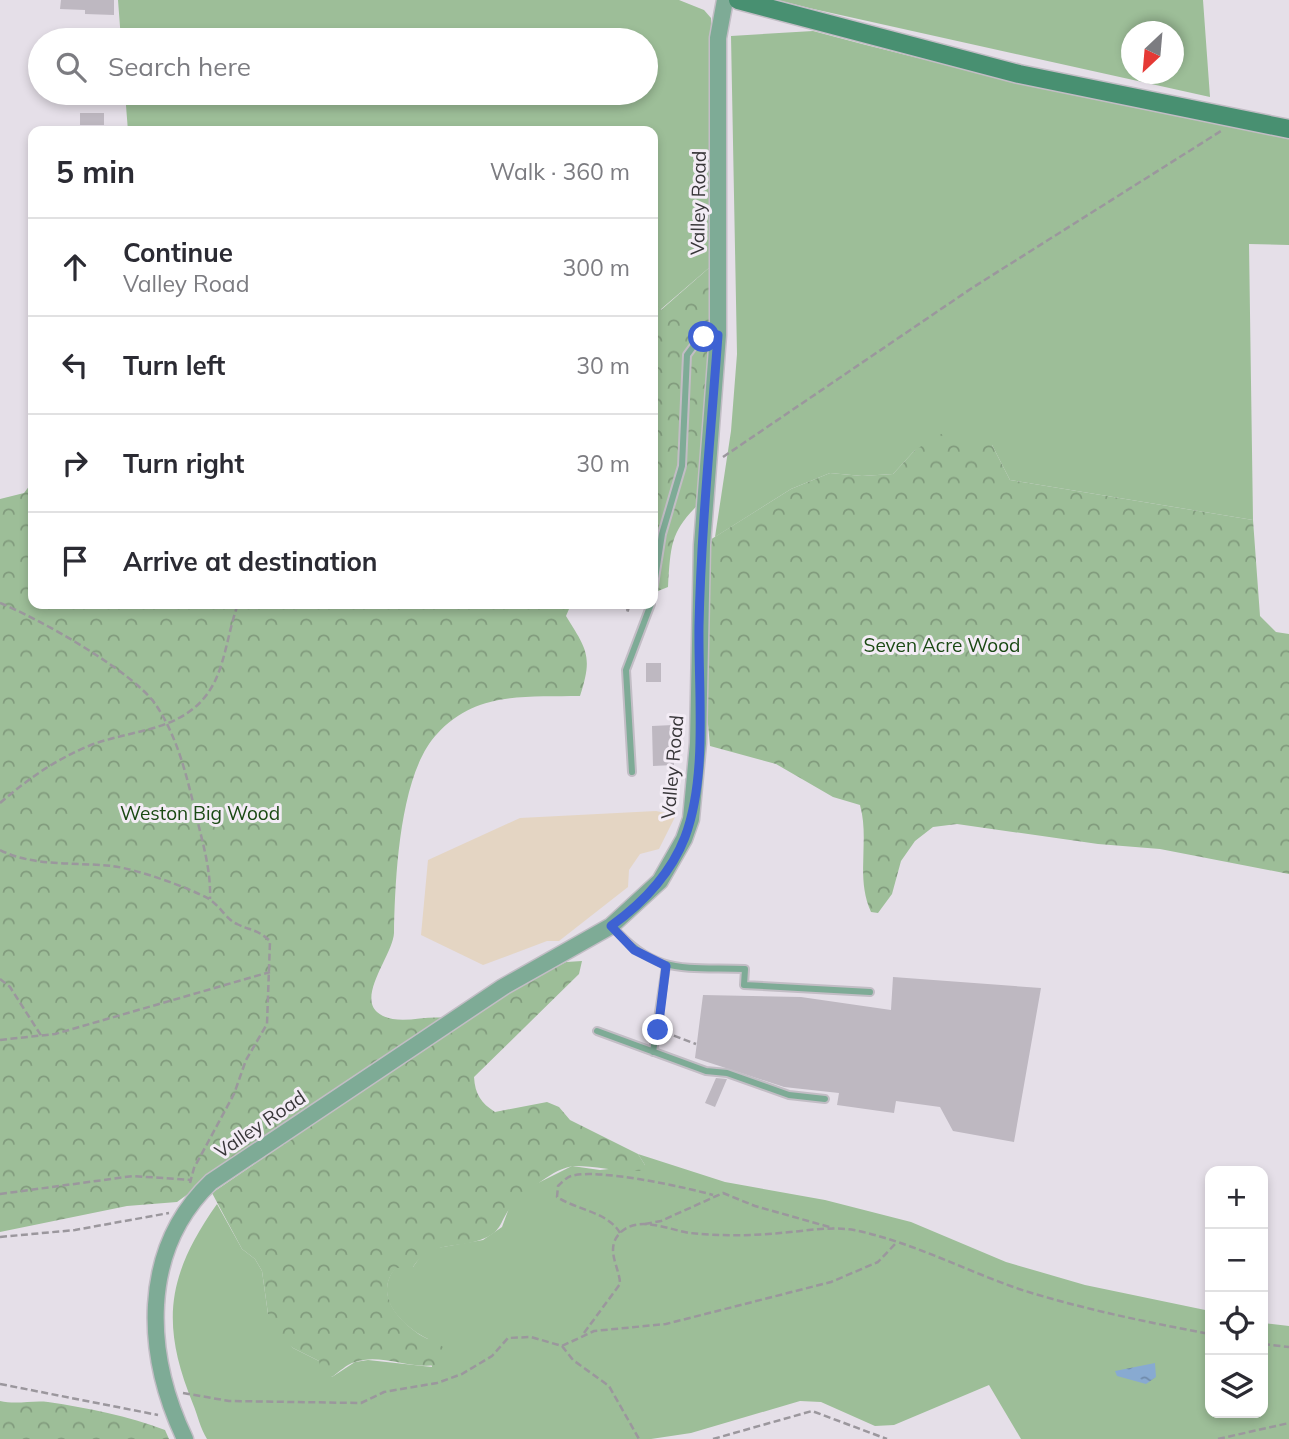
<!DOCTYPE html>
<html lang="en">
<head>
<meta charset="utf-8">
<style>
	:root { --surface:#fff; --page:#f7f7f7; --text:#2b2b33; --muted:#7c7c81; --line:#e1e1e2 }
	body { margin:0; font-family:Mulish,sans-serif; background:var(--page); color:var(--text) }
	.controls { position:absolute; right:21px; bottom:21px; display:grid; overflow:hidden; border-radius:14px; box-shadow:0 4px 10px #0003 }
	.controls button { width:63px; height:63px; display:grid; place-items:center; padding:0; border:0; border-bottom:2px solid var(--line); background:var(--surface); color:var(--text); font:35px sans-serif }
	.compass { position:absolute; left:1121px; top:21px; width:63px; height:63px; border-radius:50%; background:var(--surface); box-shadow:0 4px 10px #0003; rotate:206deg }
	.stop { position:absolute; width:21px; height:21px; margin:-16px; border:5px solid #3e62d3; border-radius:50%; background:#fff }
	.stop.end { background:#3e62d3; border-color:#fff; box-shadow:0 2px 7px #0008 }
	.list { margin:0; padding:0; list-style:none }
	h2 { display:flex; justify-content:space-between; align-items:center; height:91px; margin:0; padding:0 28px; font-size:30px }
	h2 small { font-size:23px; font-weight:400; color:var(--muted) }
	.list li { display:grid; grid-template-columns:46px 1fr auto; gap:21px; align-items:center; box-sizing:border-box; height:98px; padding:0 28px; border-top:2px solid var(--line) }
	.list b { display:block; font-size:26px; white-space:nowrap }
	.list p { margin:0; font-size:23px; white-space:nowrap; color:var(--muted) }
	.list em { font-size:23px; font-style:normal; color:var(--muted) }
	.icon { flex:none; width:38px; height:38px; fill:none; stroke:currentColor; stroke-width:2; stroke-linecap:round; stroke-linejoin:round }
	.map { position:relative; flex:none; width:1289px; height:1439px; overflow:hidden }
	.search { position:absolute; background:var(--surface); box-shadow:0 4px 10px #0003; left:28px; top:28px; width:630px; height:77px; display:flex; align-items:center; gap:18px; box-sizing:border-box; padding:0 24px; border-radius:38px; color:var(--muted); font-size:26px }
	.panel { position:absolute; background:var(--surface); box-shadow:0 4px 10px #0003; left:28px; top:126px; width:630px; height:483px; border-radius:14px }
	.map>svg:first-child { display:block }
	.commercial { fill:#e4d5c3 }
	.grass { fill:#9dbe98; fill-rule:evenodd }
	.forest { fill:url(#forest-crowns) }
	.water { fill:url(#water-ripples) }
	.building { fill:#beb8c1 }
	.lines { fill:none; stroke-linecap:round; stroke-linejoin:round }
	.service-casing { stroke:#c2bdc5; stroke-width:10 }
	.tertiary-casing { stroke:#c2bdc5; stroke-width:19 }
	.secondary-casing { stroke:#c2bdc5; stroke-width:21 }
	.path { stroke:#9b979d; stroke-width:2.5; stroke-dasharray:7 3.5; stroke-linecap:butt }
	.service { stroke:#7eab96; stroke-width:6 }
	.tertiary { stroke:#7eab96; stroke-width:16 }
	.secondary { stroke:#489071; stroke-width:18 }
	.route { stroke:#3e62d3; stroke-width:9 }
	.labels { text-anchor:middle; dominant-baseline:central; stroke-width:6; stroke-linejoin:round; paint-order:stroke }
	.street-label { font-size:19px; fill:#383639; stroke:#f3ecf5 }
	.park-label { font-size:19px; fill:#1a4913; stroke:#f3ecf5 }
</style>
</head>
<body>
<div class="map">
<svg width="1289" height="1439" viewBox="0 0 1289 1439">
	<defs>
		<pattern id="forest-crowns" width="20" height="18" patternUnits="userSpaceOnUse" patternTransform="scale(1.75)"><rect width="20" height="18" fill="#9dbe98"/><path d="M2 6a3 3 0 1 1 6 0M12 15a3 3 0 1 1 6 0" fill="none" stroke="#819b7d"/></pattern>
		<pattern id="water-ripples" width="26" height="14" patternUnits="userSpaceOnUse" patternTransform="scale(1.75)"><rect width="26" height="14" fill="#88aad1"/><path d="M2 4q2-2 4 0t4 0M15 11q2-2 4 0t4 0" fill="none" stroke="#708bab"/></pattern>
	</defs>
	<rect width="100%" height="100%" fill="#e5dfe8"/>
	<path class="commercial" d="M656,811L676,815L659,849L640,854L629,870L628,887L559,941H547L483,965L421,935L428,860L520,818Z"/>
	<path class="grass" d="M118,0H679L704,10L711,18L710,267L660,310L653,299V131H128L125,93H646V40H121Z
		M777,0H1203L1210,97L809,8ZM1132,32H1174V74H1132Z
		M813,31C970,74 1129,105 1289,135V245L1249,244L1253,520L1010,480L992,445L915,450L893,474L862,476L830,473L791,489L715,537L731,431L737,354L731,36Z
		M638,1154L725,1182L825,1200L911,1222L1006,1262L1085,1285L1210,1311V1413H1263V1323L1289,1326V1439H1021L989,1385L894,1425L875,1426L821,1402L800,1401L691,1433L651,1439H207C200,1428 198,1416 193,1404C160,1323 167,1275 217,1204L242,1249L255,1259L262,1271L268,1314L293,1348L319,1361L332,1377L355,1362L368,1360L432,1367L428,1339C400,1325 372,1295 396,1267H413L420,1257L431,1249L483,1240L502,1227L509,1208L528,1188L572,1166L600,1170L645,1165Z"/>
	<path class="forest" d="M710,267L718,335L707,496C671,530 671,539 668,587L653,593V299L661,310Z
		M941,434L992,445L1010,480L1253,520L1260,616L1276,632L1289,634V874L1160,849L1098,844L957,824L933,827L915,841L901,861L892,894L878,913L871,912C855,877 870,841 860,805L833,797L776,764L710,746L699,626L702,545L791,489L830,473L862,476L893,474L915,450Z
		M33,481V604H589L569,609L566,616C587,650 593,656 580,696C527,697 476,691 437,734C399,774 395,880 394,933C393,954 358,995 377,1012C395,1027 423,1015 444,1018L306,1108L177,1202L127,1206L0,1232V499L24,493Z
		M582,961L579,974L474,1077C475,1094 481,1103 495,1112L547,1102L559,1107L570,1120L638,1154L645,1165L640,1171C618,1172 596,1166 575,1166C554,1167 526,1193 512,1206C501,1217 503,1231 485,1238C459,1250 431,1239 413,1267L396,1268C374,1293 397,1320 422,1336C431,1341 439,1342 446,1350L444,1363C415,1373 383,1352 355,1362C347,1364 339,1372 332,1377L321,1370L319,1361L293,1348L275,1330L268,1314L262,1271L255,1259L242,1249L212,1193L506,992L566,962Z
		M0,1401C17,1405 32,1400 48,1402C88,1408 128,1416 165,1430L169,1439H0Z"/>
	<path class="water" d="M1155,1363L1156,1377L1146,1384L1117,1376L1115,1371Z"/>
	<path class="building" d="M61,0H114V15L85,14V10L60,9Z
		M80,113H104V125H80Z
		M646,663H661V682H646Z
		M673,725L674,765L653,766L652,726Z
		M893,977L1041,988L1014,1142L953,1131L940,1107L896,1101L894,1113L837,1105L839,1093L784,1087L695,1058L703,995L801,997L891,1010Z
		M716,1078L727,1079L715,1107L705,1103Z"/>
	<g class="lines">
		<g class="service-casing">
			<path id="service" d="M653,591L662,534L682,466L687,355L698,340L716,335
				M632,772L626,670L651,604
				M613,927C656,976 685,967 745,969L744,985L870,992
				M597,1031L706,1071L727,1073L789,1095L825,1099
				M653,1052L666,966"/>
		</g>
		<g class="tertiary-casing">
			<path id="tertiary" d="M185,1439C145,1355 139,1251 211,1182L503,987L611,926L660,881L684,839L691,819L698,743L702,545L718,335V38L725,0"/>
		</g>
		<g class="secondary-casing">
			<path id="secondary" d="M738,0L1019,74L1289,129"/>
		</g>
		<path class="path" d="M723,457L972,288L1221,131
			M0,603C38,618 134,672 156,705C178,738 187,777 196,815C203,844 211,870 210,899
			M628,604L627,613L630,604
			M0,803C28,779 56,759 91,745C136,728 190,732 215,681C226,658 229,628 238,604
			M0,850C33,867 76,862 112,866C136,869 188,887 209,899C220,906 226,919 237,924C251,931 257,929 270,941L267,1024L246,1060L234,1094L194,1168L190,1183
			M0,979L10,987L42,1037
			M664,1032L696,1044
			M0,1040L55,1034L270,972
			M0,1194L133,1176L191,1180
			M645,1224L661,1221L723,1193L755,1206L833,1228
			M620,1233C608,1212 577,1210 557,1197L558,1186C561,1183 567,1177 571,1176C597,1168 685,1187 713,1195
			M0,1237L75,1230L169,1213
			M584,1333L620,1284C620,1268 605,1250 619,1234C637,1214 669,1230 690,1233C719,1236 752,1236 780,1233C805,1231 830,1226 854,1230C912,1242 964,1270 1019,1289C1082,1309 1146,1322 1210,1334
			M1263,1344L1289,1347
			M562,1346L573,1360L609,1386L639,1439
			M0,1384L158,1415
			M183,1393L229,1401L361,1403L384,1392L437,1383L462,1374L492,1356L508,1338L531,1337L562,1346L594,1331L666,1324L831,1282L878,1262L897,1242
			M713,1439L812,1411L887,1439
			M1218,1439L1289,1423"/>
		<use href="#service" class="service"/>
		<use href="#tertiary" class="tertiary"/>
		<use href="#secondary" class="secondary"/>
	</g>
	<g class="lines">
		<path class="route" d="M658,1030L666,966L634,950L611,926C643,903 671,873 685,837C708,776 698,691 699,626C701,529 711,432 718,335L704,337"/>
	</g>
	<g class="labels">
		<g class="street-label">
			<text transform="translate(698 203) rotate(-89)">Valley Road</text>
			<text transform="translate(672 767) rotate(-85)">Valley Road</text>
			<text transform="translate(260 1124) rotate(-34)">Valley Road</text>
		</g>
		<g class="park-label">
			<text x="942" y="645">Seven Acre Wood</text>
			<text x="200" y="813">Weston Big Wood</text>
		</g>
	</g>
</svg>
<div class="controls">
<button>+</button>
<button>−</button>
<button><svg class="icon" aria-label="locate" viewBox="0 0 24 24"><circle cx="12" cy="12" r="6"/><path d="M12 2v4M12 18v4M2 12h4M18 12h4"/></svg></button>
<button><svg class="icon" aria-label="layers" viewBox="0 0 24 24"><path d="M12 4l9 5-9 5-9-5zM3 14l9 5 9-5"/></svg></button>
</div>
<svg class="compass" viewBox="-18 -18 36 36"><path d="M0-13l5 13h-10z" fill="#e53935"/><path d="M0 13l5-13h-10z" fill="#7c7c81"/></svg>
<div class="stop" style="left:704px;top:337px"></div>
<div class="stop end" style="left:658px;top:1030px"></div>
<div class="search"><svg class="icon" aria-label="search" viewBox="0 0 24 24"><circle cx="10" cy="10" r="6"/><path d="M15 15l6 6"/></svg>Search here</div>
<section class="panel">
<h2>5 min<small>Walk · 360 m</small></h2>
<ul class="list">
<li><svg class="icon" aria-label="ahead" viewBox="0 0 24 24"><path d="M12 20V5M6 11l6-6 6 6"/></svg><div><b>Continue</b><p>Valley Road</p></div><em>300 m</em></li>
<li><svg class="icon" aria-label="left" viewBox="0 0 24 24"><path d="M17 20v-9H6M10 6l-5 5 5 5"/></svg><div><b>Turn left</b></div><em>30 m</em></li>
<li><svg class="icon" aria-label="right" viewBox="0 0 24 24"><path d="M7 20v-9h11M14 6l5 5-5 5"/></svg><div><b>Turn right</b></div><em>30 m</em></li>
<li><svg class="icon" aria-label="arrive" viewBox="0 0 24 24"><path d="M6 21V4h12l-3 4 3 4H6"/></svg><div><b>Arrive at destination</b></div></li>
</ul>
</section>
</div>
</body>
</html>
